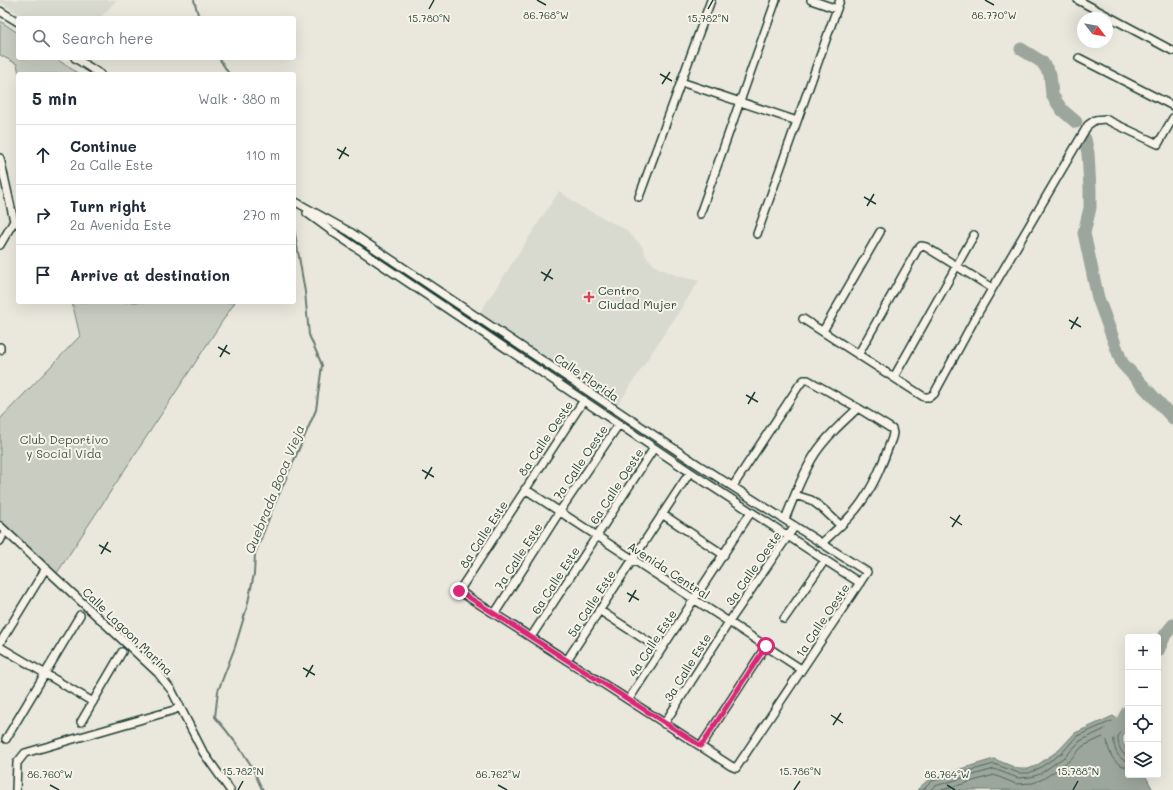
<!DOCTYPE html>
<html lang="en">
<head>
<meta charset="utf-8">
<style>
	:root { --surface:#fff; --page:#f6f6f7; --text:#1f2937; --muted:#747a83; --line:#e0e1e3 }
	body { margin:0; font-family:Mali,sans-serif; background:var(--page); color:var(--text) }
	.controls { position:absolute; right:12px; bottom:12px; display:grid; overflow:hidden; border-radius:4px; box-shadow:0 4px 16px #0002 }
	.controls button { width:36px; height:36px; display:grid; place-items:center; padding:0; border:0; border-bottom:1px solid var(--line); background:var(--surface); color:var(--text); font:20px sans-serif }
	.compass { position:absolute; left:1077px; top:12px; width:36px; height:36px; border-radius:50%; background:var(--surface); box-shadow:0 4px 16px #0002; rotate:121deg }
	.stop { position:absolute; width:12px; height:12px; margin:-9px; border:3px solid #db2777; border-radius:50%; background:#fff }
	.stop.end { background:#db2777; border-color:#fff; box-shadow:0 1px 4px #0008 }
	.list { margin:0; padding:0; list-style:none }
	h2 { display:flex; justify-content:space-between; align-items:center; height:52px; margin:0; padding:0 16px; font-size:17px }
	h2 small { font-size:13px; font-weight:400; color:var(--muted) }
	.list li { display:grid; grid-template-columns:26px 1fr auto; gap:12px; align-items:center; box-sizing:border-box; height:60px; padding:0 16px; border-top:1px solid var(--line) }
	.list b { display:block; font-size:15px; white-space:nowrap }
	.list p { margin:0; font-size:13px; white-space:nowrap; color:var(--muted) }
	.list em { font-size:13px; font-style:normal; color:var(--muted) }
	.icon { flex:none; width:22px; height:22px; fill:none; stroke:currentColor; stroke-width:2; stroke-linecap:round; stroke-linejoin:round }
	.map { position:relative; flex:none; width:1173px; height:790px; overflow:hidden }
	.search { position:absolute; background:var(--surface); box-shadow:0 4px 16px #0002; left:16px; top:16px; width:280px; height:44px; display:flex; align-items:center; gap:10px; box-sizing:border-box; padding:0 14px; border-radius:4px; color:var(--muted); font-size:15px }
	.panel { position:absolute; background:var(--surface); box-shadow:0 4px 16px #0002; left:16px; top:72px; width:280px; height:232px; border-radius:4px }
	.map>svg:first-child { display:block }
	.built { fill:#d9dacf }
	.green { fill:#c8ccc1; stroke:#74847a }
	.water { fill:#9ca69c; stroke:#6a7c72 }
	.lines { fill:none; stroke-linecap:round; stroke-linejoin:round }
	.shore { stroke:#51675e; stroke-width:1 }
	.stream { stroke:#6a7c72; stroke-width:2 }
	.river { stroke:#9ca69c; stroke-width:13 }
	.minor-casing { stroke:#1f3d34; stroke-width:10 }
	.minor { stroke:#f7f3e8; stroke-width:7 }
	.route { stroke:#db2777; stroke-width:5 }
	.ticks { fill:none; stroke:#1f3d34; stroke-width:1.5 }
	.poi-dot { fill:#d1495b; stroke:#f7f3e8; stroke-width:1.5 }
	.labels { text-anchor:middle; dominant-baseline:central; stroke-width:4; stroke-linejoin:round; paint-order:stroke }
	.poi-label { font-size:12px; fill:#1f3d34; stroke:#f7f3e8; text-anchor:start }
	.street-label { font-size:12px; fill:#1f3d34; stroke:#f7f3e8 }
	.park-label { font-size:12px; fill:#415a50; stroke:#f7f3e8 }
	.water-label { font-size:13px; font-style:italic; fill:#445c53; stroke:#f7f3e8 }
	.ticks-label { font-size:10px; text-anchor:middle; fill:#1f3d34; stroke:#f7f3e8; stroke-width:4; stroke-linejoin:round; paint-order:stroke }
</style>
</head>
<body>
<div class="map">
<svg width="1173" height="790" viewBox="0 0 1173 790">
	<rect width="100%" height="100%" fill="#eae8dd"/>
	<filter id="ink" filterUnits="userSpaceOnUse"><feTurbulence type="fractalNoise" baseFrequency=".025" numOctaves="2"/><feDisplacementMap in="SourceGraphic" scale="8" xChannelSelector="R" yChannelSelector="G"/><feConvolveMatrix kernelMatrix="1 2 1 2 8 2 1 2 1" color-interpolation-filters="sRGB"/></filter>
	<g filter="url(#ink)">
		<path class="built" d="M0,0H117L100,18H25L0,2Z
			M559,191L580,206L625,229L642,246L646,256L655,266L678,276L699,281L617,406L479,314Z"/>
		<path class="green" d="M0,21L18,33V58H55L79,74H19L17,64L0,55Z
			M72,302H235L57,573L0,521V419L80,336Z"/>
		<path class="water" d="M1113,716L1128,727C1118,742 1124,741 1128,755C1130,761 1128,769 1128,775H1145L1153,790H917L930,778L994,759L1019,769H1028L1036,766L1059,750L1075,733Z"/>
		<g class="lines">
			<path class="shore" d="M923,790L932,781L994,764L1019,773H1029L1038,769L1062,753L1077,736L1112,721L1122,728C1121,730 1120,732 1119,734C1116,741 1120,755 1128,756
				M930,790L935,786L994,769L1018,778L1031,777L1040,774L1054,764L1066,756L1080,741L1111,726L1115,729C1112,740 1114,760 1128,761
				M942,790L994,775L1016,784L1033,783L1043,779L1058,769L1070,760L1083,746L1105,736L1107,737C1107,750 1113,766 1128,767"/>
			<path class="stream" d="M194,0L199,18
				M219,58L229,74
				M263,790C257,781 255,771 249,762C239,746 227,731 215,717L218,691L235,647L247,607L254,574L255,554L273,508L316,410L322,365L309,335L305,292L294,228"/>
			<path class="river" d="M1021,49L1042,62L1050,74L1052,95L1062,110L1076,122
				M1085,139L1088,153L1090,189V208L1084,233L1098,298L1122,363L1173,418
				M1158,651L1165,635L1173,625
				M1109,734L1123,720L1128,711"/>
			<g class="minor-casing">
				<path id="minor" d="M811,0L837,9
					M1078,0L1173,51
					M0,11L18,22
					M75,58L100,74
					M1079,58L1173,106
					M681,82L797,121
					M0,158L14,221L18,224
					M639,197L711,0
					M294,201L350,232L697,464L867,572L736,768L731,766L459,591L584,400
					M307,213L333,232L690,472L860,583
					M700,214L776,0
					M757,234L840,0
					M0,245L14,221
					M803,319L924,397H929L934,394L978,313L1088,125L1095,120L1105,119L1158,144L1173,118
					M823,331L880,232
					M0,347V350
					M858,355L917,250L921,246L926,247L992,288
					M894,377L974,235
					M733,486L800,384L804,380H808L858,408L892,429L893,433L892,438C884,459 877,479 865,497C854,515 837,529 822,543
					M525,489L801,669
					M795,495L811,500L823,509L840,525
					M662,514L724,555
					M785,519C794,498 802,474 815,454C826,437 843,422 858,408
					M0,526L158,673L172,691L203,752L230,790
					M0,541L2,537
					M599,610L661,650
					M495,613L560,511L619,424
					M784,619L825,560
					M531,637L654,448
					M0,643L46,568
					M0,647L93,702
					M567,660L690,472
					M629,699L751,512
					M81,722L122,652
					M664,724L729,622L795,526
					M6,739L80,615
					M701,746L766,646
					M16,790L17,763L25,753L174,710L179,706"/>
			</g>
			<use href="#minor" class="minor"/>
		</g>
	</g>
	<g class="lines" filter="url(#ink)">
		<path class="route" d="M459,591L701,746L766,646"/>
	</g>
	<path class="ticks" d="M537,0L546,5M985,0L994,5M429,9L434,0M708,9L713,0M660,74L672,81M662,84L670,72M337,149L349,156M339,159L346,147M864,197L876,204M867,206L874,194M541,272L553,279M544,281L551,269M1069,320L1081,327M1071,329L1078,317M218,347L230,354M220,357L227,345M746,395L758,402M748,404L755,392M422,470L434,477M425,479L432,467M950,517L962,525M952,527L960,515M99,545L111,552M101,554L108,542M627,593L639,600M629,602L636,590M303,668L315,675M306,677L313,665M831,715L843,723M833,725L841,713M50,785L59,790M498,785L507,790M947,785L955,790M238,790L243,781M794,790L800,781M1073,790L1078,781"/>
	<path class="poi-dot" d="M587 291h4v4h4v4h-4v4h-4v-4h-4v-4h4z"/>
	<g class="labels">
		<g class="poi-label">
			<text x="598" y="290">Centro<tspan x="598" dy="14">Ciudad Mujer</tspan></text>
		</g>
		<g class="street-label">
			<text transform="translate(587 377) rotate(34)">Calle Florida</text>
			<text transform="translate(545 438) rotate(-56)">8a Calle Oeste</text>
			<text transform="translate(580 462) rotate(-56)">7a Calle Oeste</text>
			<text transform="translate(616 486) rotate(-57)">6a Calle Oeste</text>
			<text transform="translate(483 534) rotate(-57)">8a Calle Este</text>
			<text transform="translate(518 556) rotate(-57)">7a Calle Este</text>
			<text transform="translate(753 568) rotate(-55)">3a Calle Oeste</text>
			<text transform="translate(669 570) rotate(33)">Avenida Central</text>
			<text transform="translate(555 580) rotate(-57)">6a Calle Este</text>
			<text transform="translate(591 603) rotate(-57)">5a Calle Este</text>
			<text transform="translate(822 620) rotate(-56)">1a Calle Oeste</text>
			<text transform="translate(128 631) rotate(44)">Calle Lagoon Marina</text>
			<text transform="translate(652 643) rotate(-57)">4a Calle Este</text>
			<text transform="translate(687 667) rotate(-58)">3a Calle Este</text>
		</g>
		<g class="park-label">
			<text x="64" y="439">Club Deportivo<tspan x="64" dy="14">y Social Vida</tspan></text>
		</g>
		<g class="water-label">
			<text transform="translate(274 489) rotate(-68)">Quebrada Boca Vieja</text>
		</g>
	</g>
	<g class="ticks-label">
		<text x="546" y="19">86.768°W</text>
		<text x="994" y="19">86.770°W</text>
		<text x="429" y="22">15.780°N</text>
		<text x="708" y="22">15.782°N</text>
		<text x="243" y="775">15.782°N</text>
		<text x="800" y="775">15.786°N</text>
		<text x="1078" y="775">15.788°N</text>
		<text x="50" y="778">86.760°W</text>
		<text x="498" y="778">86.762°W</text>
		<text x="947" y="778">86.764°W</text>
	</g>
</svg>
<div class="controls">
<button>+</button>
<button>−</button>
<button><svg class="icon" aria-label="locate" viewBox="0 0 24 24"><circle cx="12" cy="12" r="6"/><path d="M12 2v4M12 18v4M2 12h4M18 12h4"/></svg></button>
<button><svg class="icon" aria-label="layers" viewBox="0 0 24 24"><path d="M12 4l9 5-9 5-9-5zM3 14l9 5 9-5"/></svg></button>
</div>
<svg class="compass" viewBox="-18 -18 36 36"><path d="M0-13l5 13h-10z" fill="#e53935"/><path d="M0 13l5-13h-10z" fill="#747a83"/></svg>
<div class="stop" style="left:766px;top:646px"></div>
<div class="stop end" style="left:459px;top:591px"></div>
<div class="search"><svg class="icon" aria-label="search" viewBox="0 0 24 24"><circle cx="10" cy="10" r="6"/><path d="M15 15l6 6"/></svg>Search here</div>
<section class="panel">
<h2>5 min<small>Walk · 380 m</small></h2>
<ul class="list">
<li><svg class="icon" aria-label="ahead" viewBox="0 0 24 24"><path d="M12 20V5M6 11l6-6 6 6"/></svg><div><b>Continue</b><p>2a Calle Este</p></div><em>110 m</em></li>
<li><svg class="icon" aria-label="right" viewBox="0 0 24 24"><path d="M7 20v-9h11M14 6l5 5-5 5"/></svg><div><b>Turn right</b><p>2a Avenida Este</p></div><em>270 m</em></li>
<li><svg class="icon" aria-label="arrive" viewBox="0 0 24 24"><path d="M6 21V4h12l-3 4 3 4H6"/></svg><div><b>Arrive at destination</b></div></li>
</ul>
</section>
</div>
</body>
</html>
